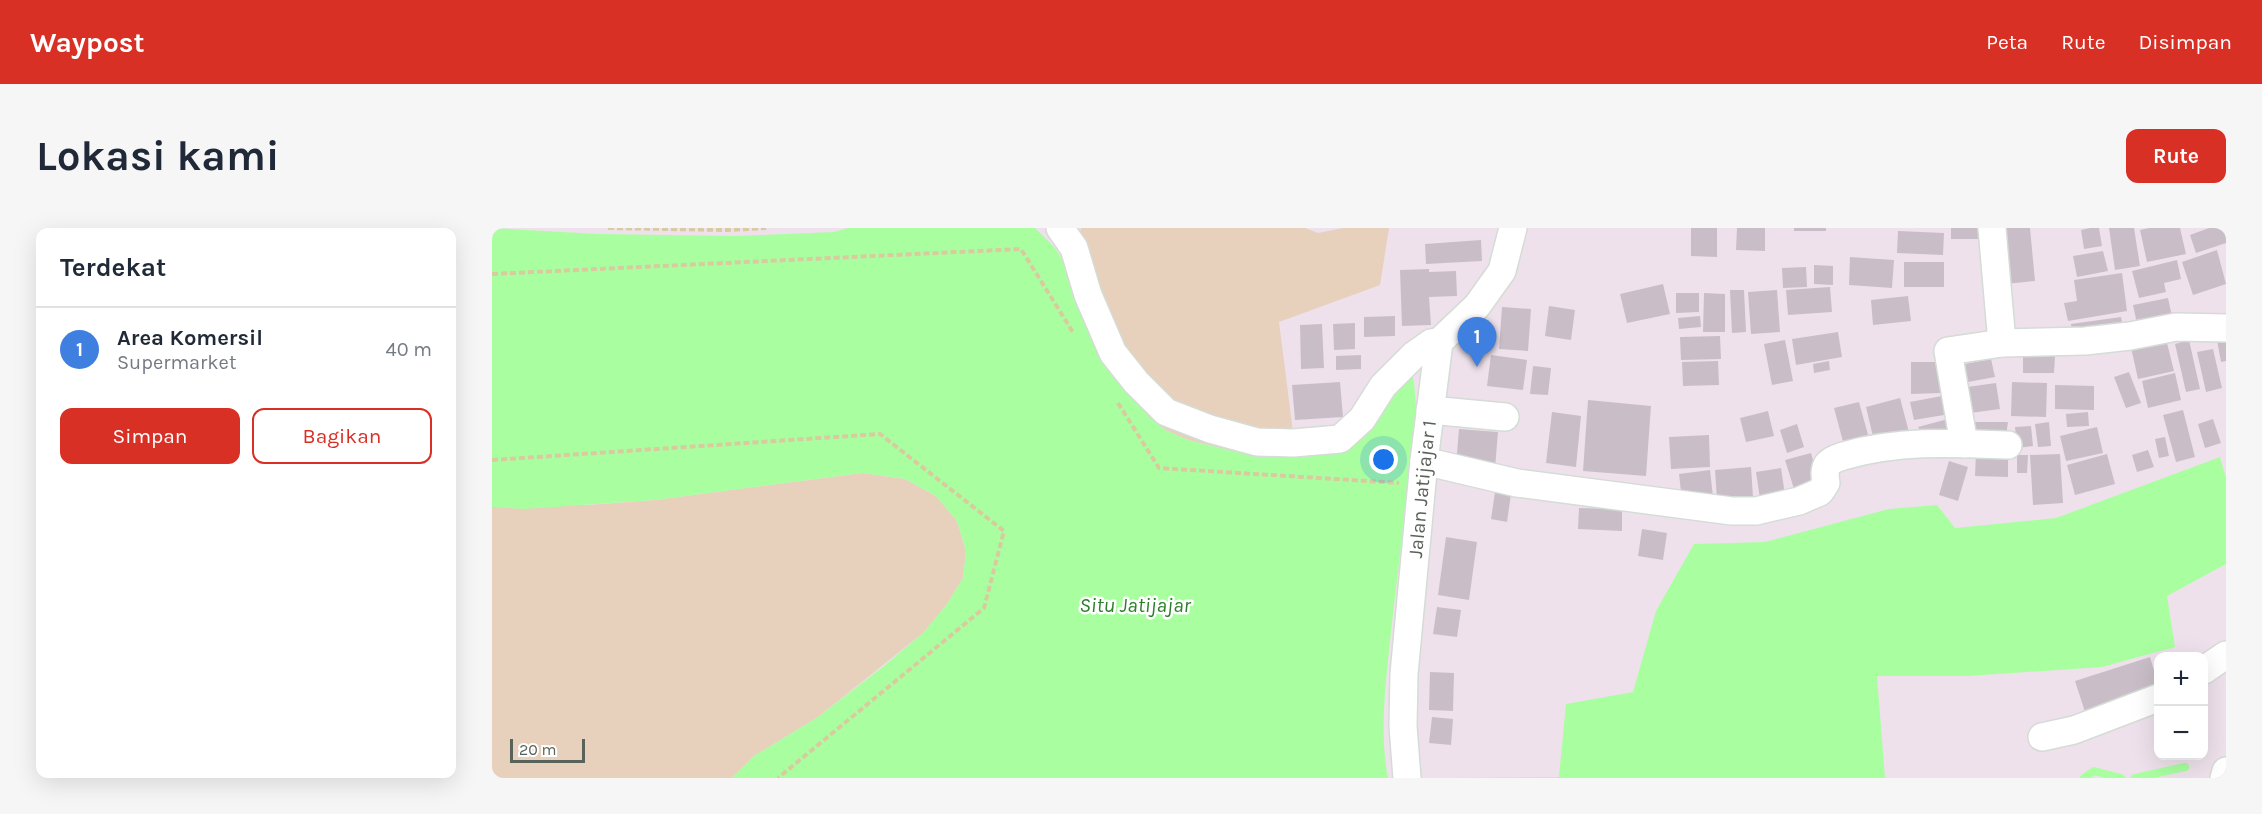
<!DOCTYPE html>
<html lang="id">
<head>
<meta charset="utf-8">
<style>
	:root { --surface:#fff; --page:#f6f6f7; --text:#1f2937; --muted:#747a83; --line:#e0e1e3; --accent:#d93025 }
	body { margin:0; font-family:Karla,sans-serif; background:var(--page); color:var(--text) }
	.controls { position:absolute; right:18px; bottom:18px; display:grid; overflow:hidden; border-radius:12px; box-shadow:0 6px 24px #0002 }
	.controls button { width:54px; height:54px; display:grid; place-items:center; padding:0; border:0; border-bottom:2px solid var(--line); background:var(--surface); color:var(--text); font:30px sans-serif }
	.scale { position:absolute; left:18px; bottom:15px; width:75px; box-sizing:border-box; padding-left:6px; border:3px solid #5a635a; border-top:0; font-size:16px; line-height:21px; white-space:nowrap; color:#5a635a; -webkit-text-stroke:4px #fff; paint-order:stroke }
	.you { position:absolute; left:892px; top:232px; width:21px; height:21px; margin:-15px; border:4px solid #fff; border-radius:50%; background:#1a73e8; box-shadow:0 0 0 9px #1a73e833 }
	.badge { display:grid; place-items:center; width:39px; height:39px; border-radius:50%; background:var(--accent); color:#fff; font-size:20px; font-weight:700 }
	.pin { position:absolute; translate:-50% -50px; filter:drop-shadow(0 2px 3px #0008) }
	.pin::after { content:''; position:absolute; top:32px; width:21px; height:18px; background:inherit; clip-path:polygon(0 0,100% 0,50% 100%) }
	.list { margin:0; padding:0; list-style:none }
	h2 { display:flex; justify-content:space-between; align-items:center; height:78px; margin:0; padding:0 24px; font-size:26px }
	h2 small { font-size:20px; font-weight:400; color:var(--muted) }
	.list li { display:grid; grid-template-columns:39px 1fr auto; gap:18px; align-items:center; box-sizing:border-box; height:84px; padding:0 24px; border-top:2px solid var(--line) }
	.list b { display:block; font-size:22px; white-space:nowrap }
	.list p { margin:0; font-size:20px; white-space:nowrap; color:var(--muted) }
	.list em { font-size:20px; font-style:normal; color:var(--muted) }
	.actions { display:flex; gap:12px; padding:18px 24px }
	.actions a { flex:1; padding:14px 0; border:2px solid var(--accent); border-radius:12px; text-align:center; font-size:21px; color:var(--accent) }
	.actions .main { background:var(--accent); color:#fff }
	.map { position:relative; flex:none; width:1734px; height:550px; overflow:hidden; border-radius:12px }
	header { display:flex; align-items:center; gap:36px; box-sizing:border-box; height:84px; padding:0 30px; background:var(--accent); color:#fff }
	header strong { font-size:28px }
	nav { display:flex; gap:33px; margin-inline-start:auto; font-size:21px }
	.intro { display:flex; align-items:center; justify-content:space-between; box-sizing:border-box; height:144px; padding:0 36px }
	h1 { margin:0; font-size:42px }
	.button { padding:15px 27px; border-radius:12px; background:var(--accent); color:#fff; font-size:21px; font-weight:700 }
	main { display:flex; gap:36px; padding:0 36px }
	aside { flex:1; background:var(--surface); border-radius:12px; box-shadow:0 6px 24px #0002 }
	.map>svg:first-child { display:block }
	.green { fill:#e7d0bc }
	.water { fill:#a9ffa0 }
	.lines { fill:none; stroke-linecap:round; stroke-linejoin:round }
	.stream { stroke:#a9ffa0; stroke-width:8 }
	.building { fill:#c9bec7 }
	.minor-casing { stroke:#d4dcd5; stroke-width:30 }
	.path { stroke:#daca9f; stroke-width:4; stroke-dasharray:6 3; stroke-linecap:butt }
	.minor { stroke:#fff; stroke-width:27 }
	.labels { text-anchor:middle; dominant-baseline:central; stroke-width:5; stroke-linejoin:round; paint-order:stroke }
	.street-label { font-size:20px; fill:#5a635a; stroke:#fff }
	.water-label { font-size:21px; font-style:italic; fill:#2d7f2b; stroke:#fff }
</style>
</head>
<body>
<header>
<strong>Waypost</strong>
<nav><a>Peta</a><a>Rute</a><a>Disimpan</a></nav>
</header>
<div class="intro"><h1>Lokasi kami</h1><a class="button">Rute</a></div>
<main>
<aside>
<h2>Terdekat<small></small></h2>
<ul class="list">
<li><span class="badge" style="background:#3f7fe0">1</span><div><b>Area Komersil</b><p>Supermarket</p></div><em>40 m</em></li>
</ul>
<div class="actions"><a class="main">Simpan</a><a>Bagikan</a></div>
</aside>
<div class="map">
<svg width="1734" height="550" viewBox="0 0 1734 550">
	<rect width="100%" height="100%" fill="#eee1eb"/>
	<path class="green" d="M589,0H813L826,5L851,0H897L888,57L787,94L803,220L767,224L740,223L696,212L673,202L657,189L629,158L614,135L578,44Z
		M370,245L413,251L444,268L465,293L474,323L471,350L455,376L431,405L326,489L262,528L240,550H0V271L96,277L163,272Z"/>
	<path class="water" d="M0,0L107,6L244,8L342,4L356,0H543L563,20L578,44L614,135L629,158L657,189L673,202L696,212L740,223L767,224L829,218L920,145C929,186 921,231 915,272C909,316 904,360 899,404C894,453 887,502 896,550H240L262,528L326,489L393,437L431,405L455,376L471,350L474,323L465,293L444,268L413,251L370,245L163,272L32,281L0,279Z
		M1728,229L1734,250V336L1675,368L1683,419L1610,439L1476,448H1385L1393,550H959L1067,549L1074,476L1141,464L1164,383L1202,316L1273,314L1397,281L1445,277L1463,300L1564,290Z"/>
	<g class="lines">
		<path class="stream" d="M1592,550L1602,543L1629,550
			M1643,550L1693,539"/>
	</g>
	<path class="building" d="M1199,0H1225V29L1199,28Z
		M1245,0H1273V23L1244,22Z
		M1302,0H1334V3H1302Z
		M1459,0H1492V11H1459Z
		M1508,0H1538L1543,53L1514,56Z
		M1598,0H1607L1610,18L1592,21L1589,2Z
		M1617,0H1642L1648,38L1623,42Z
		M1657,0H1688L1694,26L1655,34L1648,2Z
		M1717,0H1734V15L1704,25L1698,7Z
		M1406,3L1452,5L1451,27L1405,25Z
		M989,12L990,33L934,36L933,16Z
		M1725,22L1734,56L1701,67L1690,34Z
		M1611,23L1616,43L1585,49L1581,28Z
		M1358,29L1402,32L1400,60L1357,57Z
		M1685,32L1689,51L1672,55L1674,64L1647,70L1640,43Z
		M1412,34H1452V59H1412Z
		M1322,37L1341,38V57L1322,56Z
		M1314,39L1315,59L1291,60L1290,40Z
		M937,41V44L964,43L965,68L937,69L939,97L910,98L908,42Z
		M1630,45L1635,83L1576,93L1572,75L1585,73L1582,52Z
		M1171,56L1178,86L1135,95L1128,66Z
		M1338,59L1340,84L1296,87L1294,62Z
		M1238,62H1252L1254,104L1240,105Z
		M1285,62L1288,104L1259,106L1256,64Z
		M1184,65H1207V84L1184,85Z
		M1212,65L1233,66V104H1211Z
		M1416,68L1419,93L1381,97L1379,72Z
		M1676,70L1681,93L1646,100L1641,77Z
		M1057,78L1083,82L1079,112L1053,108Z
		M1010,79L1039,81L1036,123L1007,121Z
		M903,88V108L872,109V89Z
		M1208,88L1209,99L1187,101L1186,90Z
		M1629,89L1631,100L1580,107L1579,96Z
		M863,95V121L842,122L841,96Z
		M830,96L832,140L809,141L808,97Z
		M1346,104L1350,129L1304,137L1300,111Z
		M1734,105V133L1729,134L1724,107Z
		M1673,107L1682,143L1646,151L1638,115Z
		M1228,108L1229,131L1189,132L1188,109Z
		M1293,112L1301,153L1280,157L1272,116Z
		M1697,112L1708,161L1694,164L1683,116Z
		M1721,121L1730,160L1714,164L1705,124Z
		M869,127V141L844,142V128Z
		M999,127L1035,132L1031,162L995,158Z
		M1531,128H1563L1562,145H1531Z
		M1499,131L1503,149L1476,154L1473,136Z
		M1226,133L1227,157L1191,158L1190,134Z
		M1337,133L1338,142L1322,145L1321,136Z
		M1419,134H1449V165L1419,166Z
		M1041,138L1059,140L1056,167L1038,166Z
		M1637,144L1649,175L1634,180L1622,149Z
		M1683,145L1689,172L1656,180L1650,153Z
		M848,154L851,189L803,192L800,157Z
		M1520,154L1555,155L1554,189L1519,188Z
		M1504,155L1508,181L1478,185L1475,159Z
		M1563,157L1602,158V182L1563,181Z
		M1455,167L1458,186L1422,192L1418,174Z
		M1408,170L1418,208L1383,217L1374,179Z
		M1096,172L1159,178L1154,248L1091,243Z
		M1367,174L1378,214L1353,221L1342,180Z
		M1691,182L1703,229L1684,234L1671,187Z
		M1276,183L1282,208L1254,214L1248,190Z
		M1060,184L1089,188L1084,239L1054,235Z
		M1596,184L1597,198L1575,199L1574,186Z
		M1456,191L1459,205L1434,211L1426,199Z
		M1721,191L1729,215L1713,220L1706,196Z
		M1478,194H1516L1514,208L1475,209Z
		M1557,194L1559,218L1546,219L1543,196Z
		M1305,196L1312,219L1295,225L1288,202Z
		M1539,198L1541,218L1525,220L1523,199Z
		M1605,199L1611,225L1574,233L1568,208Z
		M967,201L1006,204L1003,240L964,237Z
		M1217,207L1218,239L1179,241L1177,209Z
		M1673,209L1677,228L1667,230L1663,211Z
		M1656,222L1662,239L1645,244L1640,227Z
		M1319,225L1327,254L1302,261L1293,232Z
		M1484,225L1516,226V249L1483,248Z
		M1568,226L1571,275L1541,277L1538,227Z
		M1615,226L1623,256L1583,267L1575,237Z
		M1525,227H1536L1535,245H1525Z
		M1457,233L1476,239L1466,273L1447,267Z
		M1259,239L1261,269L1225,272L1223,242Z
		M1289,240L1293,267L1268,271L1264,244Z
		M1218,242L1221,269L1190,272L1187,246Z
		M1003,264L1019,266L1015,294L999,291Z
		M1087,280L1130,281V303L1086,301Z
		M1150,301L1175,305L1171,332L1146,328Z
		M954,309L985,314L977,372L946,367Z
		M945,379L969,382L965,409L941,406Z
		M1658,429L1666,456V465L1594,487L1583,453Z
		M938,444L962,445L961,483L937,482Z
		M940,489L961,491L959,517L937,515Z"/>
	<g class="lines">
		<g class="minor-casing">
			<g id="minor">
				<path d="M568,0L582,20L596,67L621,125L644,154L674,184L718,201L765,214L801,215L848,211L870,191L891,158L922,127L939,115L947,114"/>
				<path d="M1500,0L1510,115"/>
				<path d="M938,182L1013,189"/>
				<path d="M1472,216L1456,123L1510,115L1593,113L1638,108L1684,99L1734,100"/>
				<path d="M932,233L1025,255L1240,283H1264L1307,273L1328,264L1334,255C1333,249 1332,243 1335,237C1340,231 1348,229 1355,227C1408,212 1462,215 1516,217"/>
				<path d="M1712,442L1734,427"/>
				<path d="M1550,509L1582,502L1666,470"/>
				<path id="s1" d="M915,550L911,498L912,446L932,233L947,114L985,78L1010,43L1021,0"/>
				<path d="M1732,550L1734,543"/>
			</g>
		</g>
		<path class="path" d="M116,0L236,2L274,0
			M0,46L529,21L582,106
			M626,175L667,240L907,255
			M0,232L388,206L512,303L492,380L286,550"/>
		<use href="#minor" class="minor"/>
	</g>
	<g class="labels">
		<g class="street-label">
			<text stroke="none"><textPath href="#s1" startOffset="290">Jalan Jatijajar 1</textPath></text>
		</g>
		<g class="water-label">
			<text x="643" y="377">Situ Jatijajar</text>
		</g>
	</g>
</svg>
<div class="controls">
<button>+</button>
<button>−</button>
</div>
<div class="scale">20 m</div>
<div class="you"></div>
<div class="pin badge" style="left:985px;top:139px;background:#3f7fe0">1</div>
</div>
</main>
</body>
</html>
